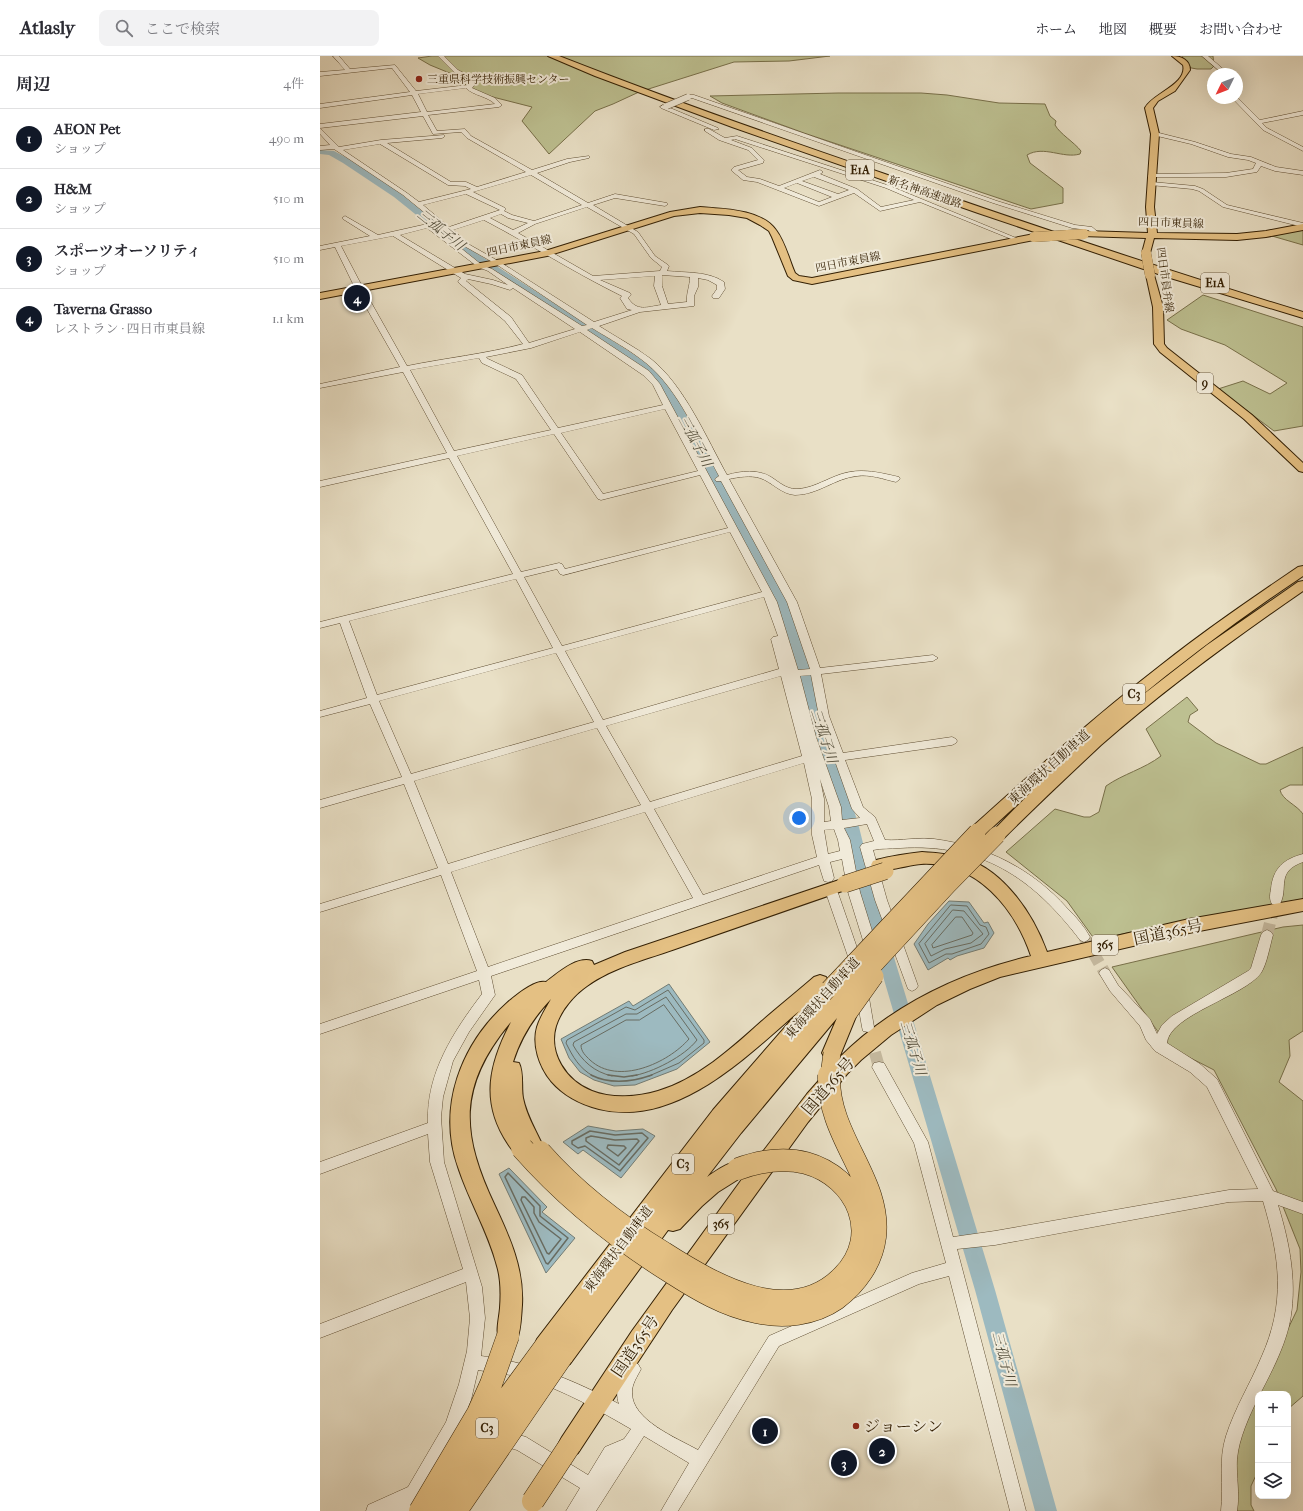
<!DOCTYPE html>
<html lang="ja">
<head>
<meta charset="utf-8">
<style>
	:root { --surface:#fff; --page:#f2f2f3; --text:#2b2b33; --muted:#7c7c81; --line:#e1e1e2; --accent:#111827 }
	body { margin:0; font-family:"IM FELL French Canon","Noto Serif JP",serif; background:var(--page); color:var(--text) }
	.controls { position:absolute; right:12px; bottom:12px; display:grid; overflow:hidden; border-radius:8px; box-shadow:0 4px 16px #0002 }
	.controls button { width:36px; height:36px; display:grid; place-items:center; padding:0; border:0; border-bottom:1px solid var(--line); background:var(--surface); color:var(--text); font:20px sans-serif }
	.compass { position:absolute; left:887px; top:12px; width:36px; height:36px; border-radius:50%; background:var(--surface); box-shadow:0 4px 16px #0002; rotate:227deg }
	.you { position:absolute; left:479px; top:762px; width:14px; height:14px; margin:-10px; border:3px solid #fff; border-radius:50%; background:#1a73e8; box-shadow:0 0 0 6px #1a73e833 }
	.badge { display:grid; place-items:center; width:26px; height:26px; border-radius:50%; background:var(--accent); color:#fff; font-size:13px; font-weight:700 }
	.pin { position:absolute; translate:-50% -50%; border:2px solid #fff; box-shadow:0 1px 4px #0006 }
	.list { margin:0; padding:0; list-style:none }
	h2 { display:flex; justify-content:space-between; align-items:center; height:52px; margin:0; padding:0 16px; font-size:17px }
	h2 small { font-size:13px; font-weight:400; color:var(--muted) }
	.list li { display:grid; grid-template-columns:26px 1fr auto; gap:12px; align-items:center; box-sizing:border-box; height:60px; padding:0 16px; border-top:1px solid var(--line) }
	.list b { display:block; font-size:15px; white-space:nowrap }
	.list p { margin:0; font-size:13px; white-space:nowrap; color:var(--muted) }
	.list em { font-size:13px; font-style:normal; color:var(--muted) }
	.icon { flex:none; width:22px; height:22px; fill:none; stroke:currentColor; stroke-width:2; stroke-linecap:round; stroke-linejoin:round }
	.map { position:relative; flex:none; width:983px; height:1455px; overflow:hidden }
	header { display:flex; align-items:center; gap:24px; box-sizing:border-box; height:56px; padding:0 20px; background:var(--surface); border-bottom:1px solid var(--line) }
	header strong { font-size:19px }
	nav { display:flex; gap:22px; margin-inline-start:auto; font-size:14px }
	.search { width:280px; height:36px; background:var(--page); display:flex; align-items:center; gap:10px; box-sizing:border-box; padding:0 14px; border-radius:8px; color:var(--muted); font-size:15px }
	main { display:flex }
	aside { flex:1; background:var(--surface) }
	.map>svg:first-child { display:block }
	.green { fill:#bdc091; stroke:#78704a }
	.water { fill:#9dbac0; stroke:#737c74 }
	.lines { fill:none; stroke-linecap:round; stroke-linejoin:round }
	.shore-far1 { stroke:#686c62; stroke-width:1 }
	.shore { stroke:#686c62; stroke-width:1.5 }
	.river { fill:#9dbac0; fill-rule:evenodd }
	.minor-tunnel { stroke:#c5b99f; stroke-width:12; stroke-dasharray:12 6; stroke-linecap:butt }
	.minor-casing { stroke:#604f34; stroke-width:1 }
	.major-casing { stroke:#331f03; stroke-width:2 }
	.highway-casing { stroke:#331f03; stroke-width:2 }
	.minor { fill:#f1ebda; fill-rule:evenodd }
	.major { fill:#e4c083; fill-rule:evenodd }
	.highway { fill:#e4c083; fill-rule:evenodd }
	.minor-bridge-casing { stroke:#604f34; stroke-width:7; stroke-linecap:butt }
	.major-bridge-casing { stroke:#331f03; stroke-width:10; stroke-linecap:butt }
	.highway-bridge-far1-casing { stroke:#331f03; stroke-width:18; stroke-linecap:butt }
	.highway-bridge-casing { stroke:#331f03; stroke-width:23; stroke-linecap:butt }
	.minor-bridge { stroke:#f1ebda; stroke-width:6 }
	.major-bridge { stroke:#e4c083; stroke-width:10 }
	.highway-bridge-far1 { stroke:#e4c083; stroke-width:17 }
	.highway-bridge { stroke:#e4c083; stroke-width:22 }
	.poi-dot { fill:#8f2418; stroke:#f1ebda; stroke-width:1.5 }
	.labels { text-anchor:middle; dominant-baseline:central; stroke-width:4; stroke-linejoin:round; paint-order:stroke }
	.far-poi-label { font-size:11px; fill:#331f03; stroke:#f1ebda; text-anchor:start }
	.far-street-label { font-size:11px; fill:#331f03; stroke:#f1ebda }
	.shield { fill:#f1ebda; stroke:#6c5c44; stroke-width:1 }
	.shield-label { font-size:12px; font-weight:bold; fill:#331f03 }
	.street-label { font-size:13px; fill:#331f03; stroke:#f1ebda }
	.water-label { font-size:14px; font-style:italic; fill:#534e3c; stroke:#f1ebda }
	.near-street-label { font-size:16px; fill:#331f03; stroke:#f1ebda }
	.near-poi-label { font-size:16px; fill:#331f03; stroke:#f1ebda; text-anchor:start }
</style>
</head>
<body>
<header>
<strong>Atlasly</strong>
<div class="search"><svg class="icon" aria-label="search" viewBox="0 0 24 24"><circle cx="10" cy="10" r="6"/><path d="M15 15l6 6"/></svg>ここで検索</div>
<nav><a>ホーム</a><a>地図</a><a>概要</a><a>お問い合わせ</a></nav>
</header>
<main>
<aside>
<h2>周辺<small>4件</small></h2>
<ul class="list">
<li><span class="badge">1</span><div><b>AEON Pet</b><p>ショップ</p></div><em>490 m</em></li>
<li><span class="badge">2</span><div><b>H&amp;M</b><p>ショップ</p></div><em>510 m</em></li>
<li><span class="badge">3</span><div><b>スポーツオーソリティ</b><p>ショップ</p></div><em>510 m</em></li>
<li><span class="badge">4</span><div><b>Taverna Grasso</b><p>レストラン · 四日市東員線</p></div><em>1.1 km</em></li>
</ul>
</aside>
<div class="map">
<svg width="983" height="1455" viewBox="0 0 983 1455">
	<rect width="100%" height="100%" fill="#e9e0c6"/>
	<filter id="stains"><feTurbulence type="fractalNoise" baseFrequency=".005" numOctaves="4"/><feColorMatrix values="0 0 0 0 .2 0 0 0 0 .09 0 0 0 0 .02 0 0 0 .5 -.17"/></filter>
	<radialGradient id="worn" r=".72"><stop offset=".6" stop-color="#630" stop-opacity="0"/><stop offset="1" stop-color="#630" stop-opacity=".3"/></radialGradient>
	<path class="green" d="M112,0H510L469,5L414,6L319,36L293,48L275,55L229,98L202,65L212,51L161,38L145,29L149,25L110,9L98,2Z
		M862,0H893L894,10L891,13H877L866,11Z
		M518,37H601L627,39L679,47L725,48L730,60L736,65L735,69C740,78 754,86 761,95L760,98C743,103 724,89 707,99L710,107L743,132V147L711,153L484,77L402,47L390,40Z
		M983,173V189L952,180Z
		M883,239L983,271V370L954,375L898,333L923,325L950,338L967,327L905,289L861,273L847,264Z
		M867,641L878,654L870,659L868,666L896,687L940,708H946L983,691V729H970L960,734C962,744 977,749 983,758V843L853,867L775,884L747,845L686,796L735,753L764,761H770L779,756L786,730C803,718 824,713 841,700L826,673Z
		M983,869V975L969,984L970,1000L959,1026L983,1045V1340L968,1353V1338H938V1415L931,1430V1449L934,1455H915L912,1435L918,1377L977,1254L981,1216L980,1193L956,1133L894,1014L851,992L846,987L792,911L963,871Z"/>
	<path class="water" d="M629,845L649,846L664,867L668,866L674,877L664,892L637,900L630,904L628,902L608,914L594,888L608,868Z
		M349,928L390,986L357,1013L315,1029L294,1030L274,1024L260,1016L249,1002L241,983L309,945L313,950Z
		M268,1070L296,1075L323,1073L335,1080L301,1122L263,1094L258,1098L243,1086Z
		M189,1112L227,1151L222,1156L255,1182L226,1217L179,1118Z"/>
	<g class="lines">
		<path class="shore-far1" d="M631,849L647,850L660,869L666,871L669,878L661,888L632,898H626L609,907L599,888Z
			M633,854L644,855L663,878L651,887L625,893L611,900L605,888Z
			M636,861H642L653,877L652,879L613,892L612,889Z
			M344,949L369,983C348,1007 298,1030 270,1004C266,1000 261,996 261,989L306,964H319Z
			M273,1020C259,1012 253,1001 246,987L247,984L306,951L315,954L348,934L384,984V987L359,1007L329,1020
			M292,1020C274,1016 262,1005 253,989L254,986L306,958H317L346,941L377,984C365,1000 332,1017 312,1020"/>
		<path class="shore" d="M271,1019C291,1029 312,1026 332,1019
			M288,1019L304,1021L317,1019
			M270,1075L295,1079L322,1077L328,1082L300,1115L265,1090L258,1092L252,1088V1085Z
			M271,1080L295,1084L317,1083L319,1085L299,1109L266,1085V1082Z
			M288,1089L304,1090L306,1092L298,1100L287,1092Z
			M188,1117L220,1150V1160L248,1182L228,1208L226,1207L185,1121Z
			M202,1141H205L214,1151V1157L219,1166L241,1183L229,1198L227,1197L201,1144Z"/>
		<path class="river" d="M0,94L14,95L29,103L80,137L147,191L335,312L354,336L463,536L471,551L491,612L503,659L520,708L539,771L559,852L675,1234L737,1455H715L655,1234L543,852L523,771L506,708L489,659L477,612L457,551L344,337L327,316L141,195L74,141L23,107L9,99L0,98Z"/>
		<path class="minor-tunnel" d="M947,879L955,847
			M764,881L785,917
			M550,979L559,1011"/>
		<g class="minor-casing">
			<path id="minor" d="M13,0H19L30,13L75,9L96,35L148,29L151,25L134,16L118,0H124L138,14L155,23L157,26L152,32L175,42L182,49L179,51L108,59L117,75L145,73L151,80L212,114L247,103L269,100V102L250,106L217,117L268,147L295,138L347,147L348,148L345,150L295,142L273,149L318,176L335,200L348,209L349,210L347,215C366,217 388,215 404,226L405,233L399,242H393L392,240L397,233V229L388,224L378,222V231L374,240V250L320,256L279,270C296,281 315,291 331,303C364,329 387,383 407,419C421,415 438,413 451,421C459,426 466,433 476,433C490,433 503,425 516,420C538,411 557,416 579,421L580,423L576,426C563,423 550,418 537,420C515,422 498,439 475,439C461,438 452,426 440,422C430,419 419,421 409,423L477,546L500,612L613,599L618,602L613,605L501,618L509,660L523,697L632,681L636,683L637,685L636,687L632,689L525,704L543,751L555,761L565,784C582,785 598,781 614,783C667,790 712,813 747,852C756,861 764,870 770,881L768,884L764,886L760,884C712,821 661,787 580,792C570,793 562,792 553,794L567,844L598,930L596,933L592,935L588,933L555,844L540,791L542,788L554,785L547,768L524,772L530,784L540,836L558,894L556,897L552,899L548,897L546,894L528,836L522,803L510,806L514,822L512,825L508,826L504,825L499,809L171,920L175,939L149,976L133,1005L123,1041L121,1061L124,1106L162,1231L165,1262L161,1300C213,1307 253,1324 299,1348C294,1335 299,1311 313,1306L318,1308L321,1313C317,1321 312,1328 312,1336C311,1364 357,1382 378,1394L449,1280L592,1217L626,1207L594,1087L552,1011L554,1007L559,1006L564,1007L608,1086L633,1181L675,1175L909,1134L938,1133L887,1031L870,1016L835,995L826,984L820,970L790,935L779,917L781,914L785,912L789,914L798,929L830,963L837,978L842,969L852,960L928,915L931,912L941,879L943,876L947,874L951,876L953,879C950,889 947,908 941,917C925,940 849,959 847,987L880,1008L897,1023L953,1135L983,1146V1158L958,1149C970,1188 978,1230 969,1270C963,1294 951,1317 940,1338H938V1342C929,1361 919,1382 917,1403C916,1421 920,1437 917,1455H901C904,1429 898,1405 906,1380C915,1352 930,1328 941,1302C966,1247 960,1202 943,1145L909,1146L675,1189L637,1193L706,1455H690L629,1220L599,1228L459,1290L358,1455H341L369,1407L324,1380L276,1455H246L260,1432L197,1394L176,1388L174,1382L176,1376L182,1374L206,1381L268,1419L285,1391L304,1383L311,1373C278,1354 244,1334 207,1323C191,1318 175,1317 158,1314L151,1344L138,1378L92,1455H46L48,1449L88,1431L126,1366L139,1328L147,1295L150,1262L146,1226L0,1282V1268L143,1213L110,1106L108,1078L0,1118V1106L108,1067C106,1017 134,975 162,938L159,924L0,978V968L157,915L121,819L0,856V848L118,812L84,728L0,752V744L82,721L50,648L0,661V655L47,642L20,567L0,572V566L193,518L129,402L0,431V425L127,397L83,316L0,332V328L80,311L35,232L15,191L0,194V190L50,180L23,163L22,162L25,160L58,179L116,166L83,139L14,93L0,94V90L10,89L0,78V72L19,91L61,84L124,79V81L122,82L67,87L131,126H146L157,131L206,116L147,82L141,76L113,78L103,60L0,72V68L101,56L92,39L0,52V48L90,36L72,12L0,20V16L25,14ZM146,32C154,40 167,40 175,48L107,56L98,38ZM60,88L128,129L145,130L151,133L99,146L87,137L23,94ZM211,119L262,149L214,165L192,159L184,155L186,153L185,152L153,136ZM146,138L180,154L129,171L103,149ZM267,151L314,178L331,202L342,211L340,215L273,220L198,177L215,168ZM181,158L188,162L208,167L193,174L170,162ZM164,164C210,188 255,217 302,240L300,242L307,253L312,254L274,266L180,206L150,189L133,174ZM117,167L146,191L176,208L267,269L262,270L172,213L162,209L113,170L116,169ZM107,172L158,211L168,215L188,229L173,224L145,218L80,179ZM73,180L141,222L138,225L139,227L185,265L203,288C165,298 126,302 87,310L43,232L21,190ZM342,219L370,221C370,230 366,238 367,246L348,248L342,230ZM335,220L334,230L341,249C327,251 317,256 308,242L311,239L310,237L280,224ZM148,223L171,228L190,234L193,232L255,273L209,287L191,261L146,225ZM272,272C290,283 310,294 326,307C359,334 379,383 399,420L395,423L396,425H401L467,546L490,613L478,614L457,546L340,328L329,315L267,274ZM260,276L323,319L333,329L343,349L238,372L202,319L168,303L166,301L211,292ZM159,302L162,307L196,323L231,374L134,395L90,314ZM345,353L378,415L283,438L241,377ZM234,378L278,443L281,444L380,419L408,472L245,513L242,508L239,507L201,516L137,400ZM410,476L442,536L242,590L204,521L237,513L240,518L243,519ZM196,523L233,592L57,639L29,565ZM444,541L458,580L453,581L451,583L459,613L283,664L245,595ZM236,597L274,666L91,718L59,645ZM491,619L499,660L532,753L540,762L522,764L521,751L496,681L480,620ZM461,620L482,700L330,746L286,670ZM277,672L321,749L128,808L94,725ZM484,707L492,743V779L497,801L383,839L334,753ZM500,723L509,751L511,765L504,766V743ZM325,756L373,842L168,911L131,816ZM514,773L518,784L520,795L508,798L504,774Z
				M882,0H888L909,18H903Z
				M370,39H374L677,145L755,169L772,171L779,177L776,179L768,174L752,172L673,147L372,42L368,43L365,41Z
				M917,41L940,64L983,55V59L942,67L947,72L983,91V95L943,74L912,42Z
				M343,49L398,72L399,73L394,74L341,52L340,51Z
				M385,73H389L405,82L417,80L570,130L701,184L696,185L600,146L560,155L534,137L499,150L437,126L423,124L412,115V113L414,111L438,104L428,94L399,84L385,75ZM415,83L566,132L594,144L561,151L537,133L500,118L503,116L500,114L459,130L440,123L427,121L418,114L443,107L444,104L432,92L411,84ZM494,121L529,134L518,138L482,125ZM477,127L512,141L499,146L464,132Z
				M835,76L875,86L911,98L931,101L956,111L983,115V119L955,115L941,110L937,116L906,121H829L828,120L831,118L906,117L933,113L936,107L928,104L908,101L871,88L833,79L832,78Z
				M832,126L875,130L883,133L907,149L983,167V171L903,151L879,135L872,133L830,129L829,128Z
				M983,798V806C955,816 969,832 960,848L956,849L952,848C949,843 950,838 951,833C953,812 964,803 983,798Z
				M512,833L516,834L518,837L543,909L541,912L537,914L533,912L531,909L506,837L508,834Z
				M542,931L546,933L548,936L554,971L553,975L548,976L543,975L542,971L536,936L538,933Z"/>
		</g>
		<g class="major-casing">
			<path id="major" d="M852,0C861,0 870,4 870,14L855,35L838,45L833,52L839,78L834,151L837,177L917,178L946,175L983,168V174L946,181L917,184L834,182L830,197L826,200L822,197L826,182L761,180L760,178L761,176L764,175L828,177L826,151L831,78L825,52C832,38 868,28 863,9Z
				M380,151C403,153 441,153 456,174C465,186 469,203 475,217L479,220L492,222L714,178L718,181L714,184L492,228L473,224L468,220L452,181L449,175L440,169L427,162L409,159L380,157L354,160L227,200L0,243V237L225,195L350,156Z
				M830,216L834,219L843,251L844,288L847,292L932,359L983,407V416L979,415L924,363L840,296L834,288L833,251L826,219Z"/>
		</g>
		<g class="highway-casing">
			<path id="highway" d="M228,0H239C346,42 454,80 562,117C702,166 842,213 983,256V262L847,221L658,157L412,71L275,20Z
				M983,510V520C923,560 866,603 811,648L887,589L978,526L983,525V535C913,583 845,633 781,689C748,720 715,751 683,783L677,785L671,783L669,779L713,734L663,780L657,782L651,780L649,776L651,772C713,716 774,661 840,610C884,575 931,543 978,511Z
				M602,796C617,797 631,798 645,802C685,816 713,858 727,896L869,863L983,843V855L869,877L680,921L650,933L617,949L571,979L541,1004L527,1018L488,1066L352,1254L258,1397L250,1401L242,1397L238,1389L242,1381L312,1275L425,1119L398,1136L382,1150L360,1173L353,1175L348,1174L250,1308L242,1311L234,1308L231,1299L225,1302L217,1299L214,1291L217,1283L393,1054L479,955C426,1001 356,1072 279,1053C260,1048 244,1040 231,1025C219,1010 212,989 217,971C220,961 226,952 231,943C213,962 201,981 193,1006L199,1007C204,1017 201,1031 203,1042C206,1058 214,1071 221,1086L218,1092L211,1095L209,1098C198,1102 194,1097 188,1088C160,1046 169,1008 191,966L190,967C137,1031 141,1078 175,1150C190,1182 204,1213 202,1249C201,1262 201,1275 196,1287L188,1291L180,1287C175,1276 179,1264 180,1252C181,1238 181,1223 177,1210C168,1175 149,1145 138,1111C117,1051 141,988 187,947C195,940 215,923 226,926C238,917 257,900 272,905L274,909L305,896L525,822L531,824L534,828L531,832C473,852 415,872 358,892C328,903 293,911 267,930C254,939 241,954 236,970C228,997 246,1025 272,1035C292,1043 318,1041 338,1035C378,1023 412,992 442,965C459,950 477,936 494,921L500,919L506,921L509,926L515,928L518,933L510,945L516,943L523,945L525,950L524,952L528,951L535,953L537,958L519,1002C572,949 639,917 711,900C695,852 656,805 601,808C588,809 564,817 553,813L551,809L553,805C569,800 586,798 602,796ZM517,962L502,997L505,1002L512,1005L518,1003L487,1038L425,1119L428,1113L425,1107C412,1102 398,1114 387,1121L421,1077Z"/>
		</g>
		<use href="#minor" class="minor"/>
		<use href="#major" class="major"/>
		<use href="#highway" class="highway"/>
		<g class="minor-bridge-casing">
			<path id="minor-bridge" d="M347,50L368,41"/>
		</g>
		<g class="major-bridge-casing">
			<path id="major-bridge" d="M714,181L764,178
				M826,197L830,219"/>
		</g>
		<g class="highway-bridge-far1-casing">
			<path id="highway-bridge-far1" d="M525,828L565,815
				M509,933L657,776
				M516,950L629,828L677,779
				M528,958L555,920
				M509,1020L512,997"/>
		</g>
		<g class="highway-bridge-casing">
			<path id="highway-bridge" d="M202,1092C246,1142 296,1182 352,1217C377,1233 405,1250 436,1256C463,1262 493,1259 516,1243C536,1228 552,1206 555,1181C562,1124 507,1081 509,1019
				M220,1096C256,1137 298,1169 344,1197C394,1229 471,1274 523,1220C563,1179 537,1121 486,1107C463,1101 440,1105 418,1113
				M213,1445L250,1389
				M100,1455L158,1357L171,1328L188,1280
				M112,1455L173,1362L225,1291
				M136,1455L242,1300"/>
		</g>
		<use href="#minor-bridge" class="minor-bridge"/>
		<use href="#major-bridge" class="major-bridge"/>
		<use href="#highway-bridge-far1" class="highway-bridge-far1"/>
		<use href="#highway-bridge" class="highway-bridge"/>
	</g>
	<g class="poi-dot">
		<circle cx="99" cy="23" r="4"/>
		<circle cx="536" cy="1370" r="4"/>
	</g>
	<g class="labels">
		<g class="far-poi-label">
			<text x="107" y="23">三重県科学技術振興センター</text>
		</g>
		<g class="far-street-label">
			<text transform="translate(605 136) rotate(19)">新名神高速道路</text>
			<text transform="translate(851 167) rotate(2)">四日市東員線</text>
			<text transform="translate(199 190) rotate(-12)">四日市東員線</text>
			<text transform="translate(528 206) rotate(-11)">四日市東員線</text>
			<text transform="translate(845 224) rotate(82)">四日市員弁線</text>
		</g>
		<g class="shield">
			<rect x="526" y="104" width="28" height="20" rx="3"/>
			<rect x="881" y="217" width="28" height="20" rx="3"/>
			<rect x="877" y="317" width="16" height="20" rx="3"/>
			<rect x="803" y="628" width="22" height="20" rx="3"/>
			<rect x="772" y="879" width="26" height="20" rx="3"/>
			<rect x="352" y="1098" width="22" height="20" rx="3"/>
			<rect x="388" y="1158" width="26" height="20" rx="3"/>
			<rect x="156" y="1362" width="22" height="20" rx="3"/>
		</g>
		<g class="shield-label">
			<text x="540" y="114">E1A</text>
			<text x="895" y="227">E1A</text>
			<text x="885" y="327">9</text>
			<text x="814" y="638">C3</text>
			<text x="785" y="889">365</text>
			<text x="363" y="1108">C3</text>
			<text x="401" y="1168">365</text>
			<text x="167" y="1372">C3</text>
		</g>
		<g class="street-label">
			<text transform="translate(729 711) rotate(-42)">東海環状自動車道</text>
			<text transform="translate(502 942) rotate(-48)">東海環状自動車道</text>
			<text transform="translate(298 1193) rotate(-53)">東海環状自動車道</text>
		</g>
		<g class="water-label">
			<text transform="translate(121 174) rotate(39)">三孤子川</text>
			<text transform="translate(375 385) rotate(62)">三孤子川</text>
			<text transform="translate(504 680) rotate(72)">三孤子川</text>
			<text transform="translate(593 992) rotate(73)">三孤子川</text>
			<text transform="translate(684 1303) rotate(75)">三孤子川</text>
		</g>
		<g class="near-street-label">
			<text transform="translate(848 876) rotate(-12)">国道365号</text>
			<text transform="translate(508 1030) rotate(-49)">国道365号</text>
			<text transform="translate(315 1290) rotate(-56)">国道365号</text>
		</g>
		<g class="near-poi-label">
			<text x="544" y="1370">ジョーシン</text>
		</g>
	</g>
	<rect width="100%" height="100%" filter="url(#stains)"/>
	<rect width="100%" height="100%" fill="url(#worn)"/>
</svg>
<div class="controls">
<button>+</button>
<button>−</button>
<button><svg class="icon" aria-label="layers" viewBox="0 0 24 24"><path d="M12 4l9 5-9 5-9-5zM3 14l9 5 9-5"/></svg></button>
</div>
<svg class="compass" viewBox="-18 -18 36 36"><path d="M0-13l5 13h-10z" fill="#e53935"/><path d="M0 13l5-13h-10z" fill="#7c7c81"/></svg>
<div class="you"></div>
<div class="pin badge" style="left:445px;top:1375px">1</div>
<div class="pin badge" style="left:562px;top:1395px">2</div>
<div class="pin badge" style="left:524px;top:1407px">3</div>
<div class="pin badge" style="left:37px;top:242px">4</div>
</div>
</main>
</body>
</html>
